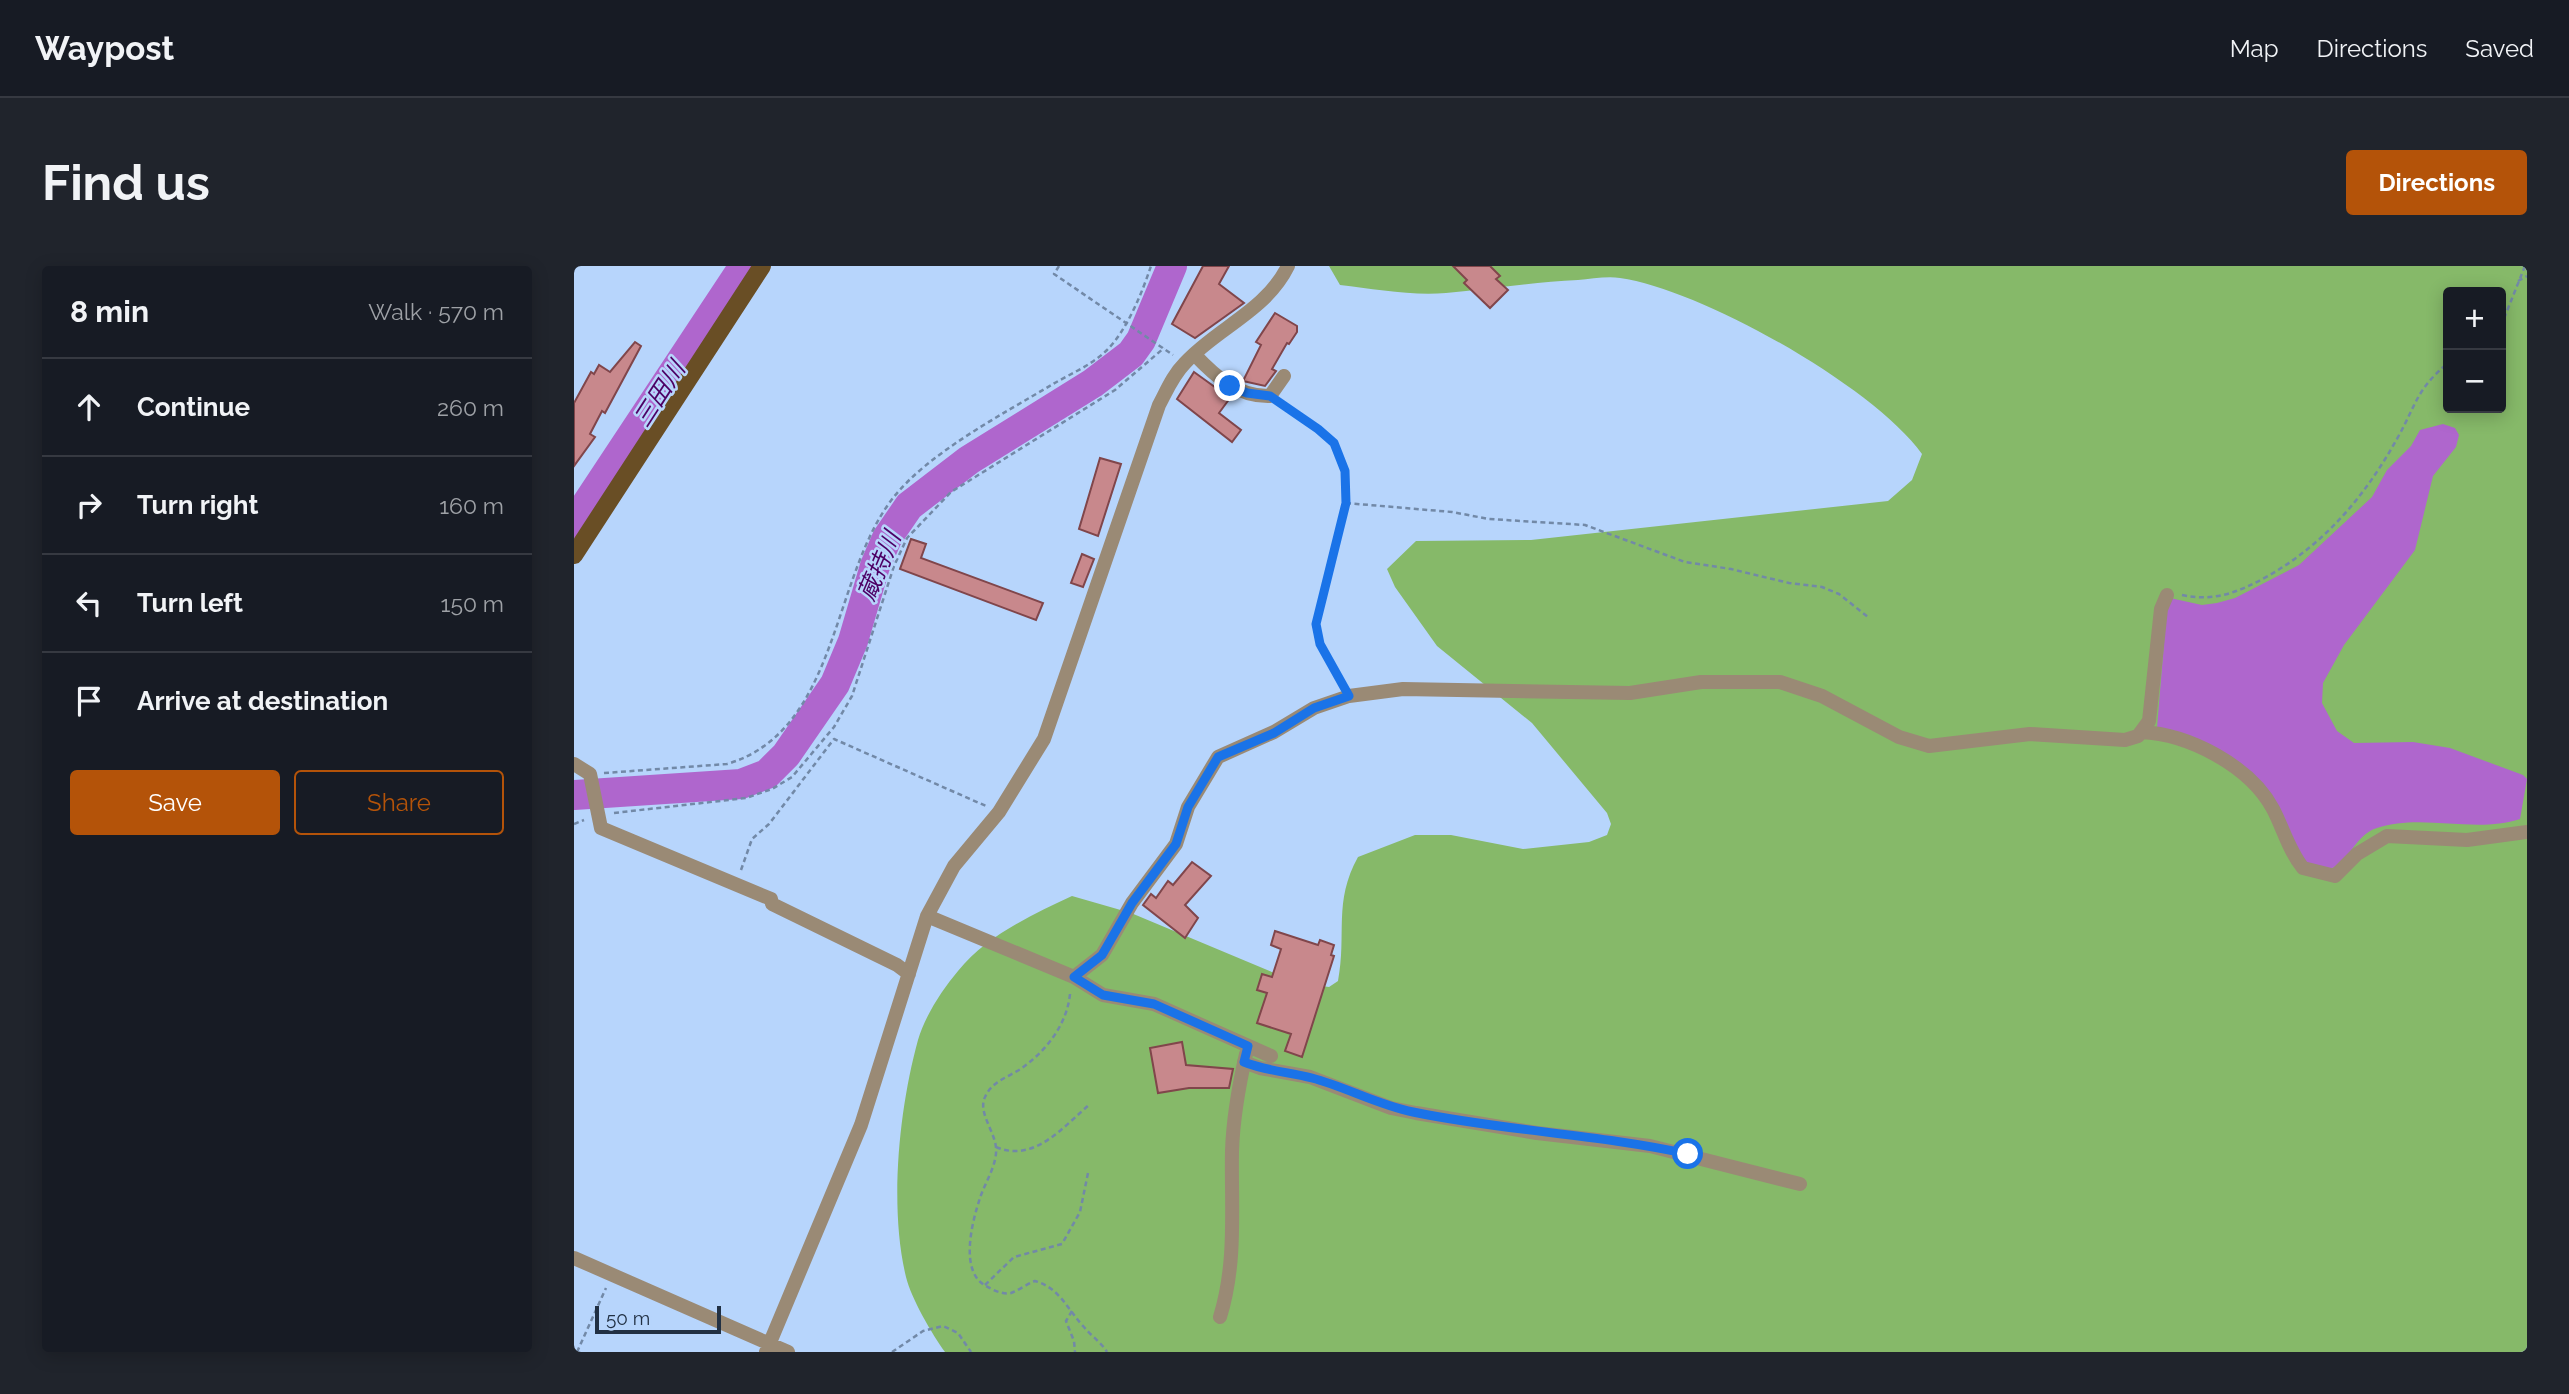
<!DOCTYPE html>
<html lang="en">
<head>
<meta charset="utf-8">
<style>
	:root { --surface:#171b24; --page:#20242c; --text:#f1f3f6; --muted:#9ea1a6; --line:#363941; --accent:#b45309 }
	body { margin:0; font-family:Raleway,"Noto Sans JP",sans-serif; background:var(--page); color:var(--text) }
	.controls { position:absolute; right:21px; top:21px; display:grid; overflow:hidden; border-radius:7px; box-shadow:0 4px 18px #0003 }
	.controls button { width:63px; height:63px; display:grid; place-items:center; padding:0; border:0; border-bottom:2px solid var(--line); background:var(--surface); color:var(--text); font:35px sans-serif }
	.scale { position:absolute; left:21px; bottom:18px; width:126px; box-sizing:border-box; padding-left:7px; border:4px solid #213043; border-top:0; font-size:19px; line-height:24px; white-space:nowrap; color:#213043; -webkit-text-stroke:5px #b7d5fc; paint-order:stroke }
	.stop { position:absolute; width:21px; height:21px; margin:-16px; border:5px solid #1a73e8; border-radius:50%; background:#fff }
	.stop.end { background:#1a73e8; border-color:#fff; box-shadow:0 2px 7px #0008 }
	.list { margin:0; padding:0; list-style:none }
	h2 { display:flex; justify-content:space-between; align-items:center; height:91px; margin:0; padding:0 28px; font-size:30px }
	h2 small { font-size:23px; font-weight:400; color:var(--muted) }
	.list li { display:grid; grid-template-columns:46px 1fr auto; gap:21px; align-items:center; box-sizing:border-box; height:98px; padding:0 28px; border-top:2px solid var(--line) }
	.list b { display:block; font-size:26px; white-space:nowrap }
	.list em { font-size:23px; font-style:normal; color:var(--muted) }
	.actions { display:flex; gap:14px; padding:21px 28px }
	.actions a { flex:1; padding:16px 0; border:2px solid var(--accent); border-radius:7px; text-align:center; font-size:24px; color:var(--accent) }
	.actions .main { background:var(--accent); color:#fff }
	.icon { flex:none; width:38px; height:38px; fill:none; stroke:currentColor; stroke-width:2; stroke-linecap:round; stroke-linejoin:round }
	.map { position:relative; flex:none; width:1953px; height:1086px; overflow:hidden; border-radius:7px }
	header { display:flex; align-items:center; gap:42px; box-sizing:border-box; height:98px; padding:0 35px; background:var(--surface); border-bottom:2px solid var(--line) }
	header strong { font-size:33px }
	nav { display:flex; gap:38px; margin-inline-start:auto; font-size:24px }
	.intro { display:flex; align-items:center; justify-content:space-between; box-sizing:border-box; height:168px; padding:0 42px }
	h1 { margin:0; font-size:49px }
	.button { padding:18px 32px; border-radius:7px; background:var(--accent); color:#fff; font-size:24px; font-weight:700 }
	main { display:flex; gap:42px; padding:0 42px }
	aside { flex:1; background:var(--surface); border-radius:7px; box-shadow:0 4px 18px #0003 }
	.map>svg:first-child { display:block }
	.green { fill:#86b969; fill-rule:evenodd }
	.water { fill:#af66cd }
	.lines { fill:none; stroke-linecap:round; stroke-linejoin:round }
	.river { stroke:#af66cd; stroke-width:30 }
	.building { fill:#c8888c; stroke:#80464b; stroke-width:2 }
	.path { stroke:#7289a7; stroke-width:2.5; stroke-dasharray:5 3.5; stroke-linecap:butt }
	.minor { stroke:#9a8a75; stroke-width:14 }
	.primary { stroke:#694e25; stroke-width:18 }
	.route { stroke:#1a73e8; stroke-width:9 }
	.labels { text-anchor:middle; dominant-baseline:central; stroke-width:5; stroke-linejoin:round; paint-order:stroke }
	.water-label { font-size:24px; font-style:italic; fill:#4d0065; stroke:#b7d5fc }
</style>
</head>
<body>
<header>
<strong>Waypost</strong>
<nav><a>Map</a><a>Directions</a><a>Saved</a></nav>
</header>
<div class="intro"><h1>Find us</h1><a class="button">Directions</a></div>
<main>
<aside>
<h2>8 min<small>Walk · 570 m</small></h2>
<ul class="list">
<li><svg class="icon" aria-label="ahead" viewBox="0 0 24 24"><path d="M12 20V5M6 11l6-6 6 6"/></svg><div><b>Continue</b></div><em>260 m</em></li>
<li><svg class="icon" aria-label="right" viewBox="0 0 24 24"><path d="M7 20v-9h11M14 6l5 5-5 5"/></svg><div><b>Turn right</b></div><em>160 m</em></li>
<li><svg class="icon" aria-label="left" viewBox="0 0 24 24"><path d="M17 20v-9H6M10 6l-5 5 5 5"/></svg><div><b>Turn left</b></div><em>150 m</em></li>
<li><svg class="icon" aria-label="arrive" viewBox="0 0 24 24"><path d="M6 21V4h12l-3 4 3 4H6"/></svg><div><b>Arrive at destination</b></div></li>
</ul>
<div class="actions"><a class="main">Save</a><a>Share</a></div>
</aside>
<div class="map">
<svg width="1953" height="1086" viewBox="0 0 1953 1086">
	<rect width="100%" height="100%" fill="#b7d5fc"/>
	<path class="green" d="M755,0H1953V1086H371C358,1068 337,1032 332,1011C315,941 325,843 344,774C351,750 368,724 384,705C413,669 458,649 498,630L557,647L724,717L755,721L764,715C773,668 759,636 784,591L841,569H877L949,583L1015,576L1033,569L1037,558L1033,547L958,457L863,380L821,321L813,303L842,275L957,274L1314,235L1338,214L1348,188C1300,121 1129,24 1046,12C1033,10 1017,13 1004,14C960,16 916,23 872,27C838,30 800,23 766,19ZM1874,26H1927V142H1874Z"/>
	<path class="water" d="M1869,158L1881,162L1885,169L1882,181L1859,210L1841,284L1770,379L1749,417L1748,437L1763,465L1780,477L1839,476L1876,482L1949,509L1953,513L1946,553C1901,568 1848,547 1803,562C1775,570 1771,618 1736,599C1724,593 1701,532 1687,518C1680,511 1667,507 1659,502C1633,489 1608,475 1583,462L1593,341L1596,332L1628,339L1643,337L1661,332L1725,299L1798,231L1813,204L1837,180L1846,164Z"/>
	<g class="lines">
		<path class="river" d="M0,257L170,0
			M0,529L167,518L193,508L212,489L261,418L279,375L301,300L313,272L335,240L395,194L519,117L557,88L567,74L598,0"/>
	</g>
	<path class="building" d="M629,0H655L645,18L670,37L621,72L598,58Z
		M879,0H916L926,10L922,13L934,24L916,42L890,17L893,14Z
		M701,47L723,60V66L715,78L713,77L698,103L702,105L691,120L669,115L687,79L682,76Z
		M61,76L67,80L31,147L28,145L16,168L21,171L0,200V137L17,106L20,108L25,99L36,106Z
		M620,106L656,132L645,147L667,164L658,176L603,133Z
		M526,192L547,198L524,270L505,263Z
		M337,273L352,278L347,292L469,337L462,354L326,303Z
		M508,288L520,293L509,321L497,317Z
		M618,596L637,610L611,639L624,652L611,672L569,639L577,628L582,632L594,615L599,619Z
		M701,665L744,679L746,674L760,679L757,689L760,690L728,791L711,785L717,768L683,757L693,727L683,724L688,708L698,711L707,683L697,679Z
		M608,776L612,799L659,803L655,822H615L584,827L576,782Z"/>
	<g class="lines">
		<path class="path" d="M485,0L480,8L599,89
			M1944,15L1953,10
			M1927,60L1951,0
			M707,138L760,177L771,205L772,237L742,358L746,378L767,418
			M772,237L878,246L915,253L1011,259L1111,296L1157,303L1215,317L1248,321L1265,328L1294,351
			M1608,329C1641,336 1665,326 1694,310C1752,277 1792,229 1824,171C1843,137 1842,124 1874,97
			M30,507L153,498C265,465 257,311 319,232C354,187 429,148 479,118C496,108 518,99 533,84C553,64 568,27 577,0
			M40,547L172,532L198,523L218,511L260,461L278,430L320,300L333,272L377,226L541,124L590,82
			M0,558L10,554
			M167,604L178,573L195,558L260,473L412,540
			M496,728C493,758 473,784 448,802C435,811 418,815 411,831C403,848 424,868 422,887C421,902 411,917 406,932C398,956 385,1006 412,1020C419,1024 429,1029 437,1027C445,1024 453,1018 461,1015C486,1022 493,1043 510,1061C517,1070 527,1076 533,1086
			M422,881C460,897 488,862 515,839
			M411,1019L440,991L488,978L506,946L514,907
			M498,1045L492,1055L500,1075L501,1086
			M3,1086L32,1022
			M318,1086L349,1065L369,1060L384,1067L397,1086"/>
		<path class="minor" d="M620,88C641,110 663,131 696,130L710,110
			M1567,466C1615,468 1676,500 1699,543C1709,562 1715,585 1729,602L1761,610L1783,588L1813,570L1893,574L1953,566
			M0,498L16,508L27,562L197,633L198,638L323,699L335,708
			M353,650L500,711L529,729L580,738L697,790
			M500,711L528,689L558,637L602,578L614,541L644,491L700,466L740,442L775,430L829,423L1056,427L1127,416H1206L1248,430L1325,471L1355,480L1456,468L1551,474L1564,470L1575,455L1587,343L1593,329
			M670,796L686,802L736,811L817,842L842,847L963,867L1076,880L1226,918
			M0,992L214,1086
			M646,1051C663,996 657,941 658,885C659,854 665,819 672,788
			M192,1086L287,859L353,650L380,600L425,546L470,473L585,139C593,124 599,109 611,97C643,62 692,45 714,0"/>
		<path class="primary" d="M0,289L188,0"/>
	</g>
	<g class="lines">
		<path class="route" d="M656,120L673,127L696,130L744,163L760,177L771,205L772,237L742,358L746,378L775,430L740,442L700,467L644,491L614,541L602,578L558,637L528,689L500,711L529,729L580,738L674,780L670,796C692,805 715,806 738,812C772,821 804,839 839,846C930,865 1023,868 1114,888"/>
	</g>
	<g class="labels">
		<g class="water-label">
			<text transform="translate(85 128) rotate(-57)">三田川</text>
			<text transform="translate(305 300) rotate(-67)">蔵持川</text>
		</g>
	</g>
</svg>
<div class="controls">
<button>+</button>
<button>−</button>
</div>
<div class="scale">50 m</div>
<div class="stop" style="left:1114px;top:888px"></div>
<div class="stop end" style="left:656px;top:120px"></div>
</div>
</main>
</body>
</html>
